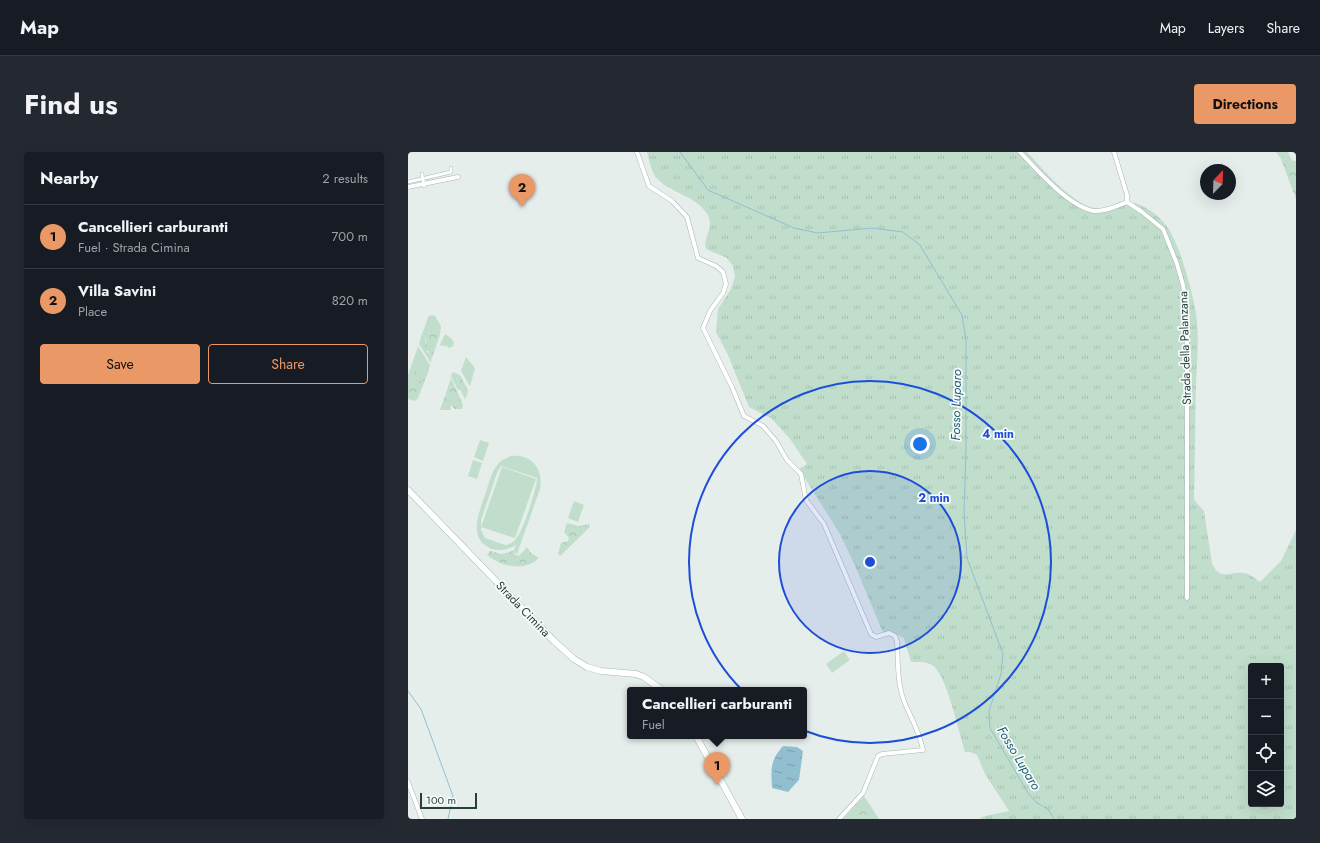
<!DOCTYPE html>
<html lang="en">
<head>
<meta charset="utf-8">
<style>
	:root { --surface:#171b24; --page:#242831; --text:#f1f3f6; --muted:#9ea1a6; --line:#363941; --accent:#eb9867 }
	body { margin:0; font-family:Jost,sans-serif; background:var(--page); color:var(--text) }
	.controls { position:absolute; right:12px; bottom:12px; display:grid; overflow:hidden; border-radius:4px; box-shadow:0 4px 16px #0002 }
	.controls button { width:36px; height:36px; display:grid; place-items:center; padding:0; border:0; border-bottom:1px solid var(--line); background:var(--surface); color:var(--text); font:20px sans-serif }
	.compass { position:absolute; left:792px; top:12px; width:36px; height:36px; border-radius:50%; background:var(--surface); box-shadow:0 4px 16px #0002; rotate:23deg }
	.scale { position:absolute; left:12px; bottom:10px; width:57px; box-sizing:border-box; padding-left:4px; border:2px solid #26403c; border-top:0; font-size:11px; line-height:14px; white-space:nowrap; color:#26403c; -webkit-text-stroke:3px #f7fbf9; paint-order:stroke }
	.you { position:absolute; left:512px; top:292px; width:14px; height:14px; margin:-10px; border:3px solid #fff; border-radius:50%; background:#1a73e8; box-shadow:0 0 0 6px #1a73e833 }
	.badge { display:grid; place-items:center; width:26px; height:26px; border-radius:50%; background:var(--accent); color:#111; font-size:13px; font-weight:700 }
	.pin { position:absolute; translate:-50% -33px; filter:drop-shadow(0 1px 2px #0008) }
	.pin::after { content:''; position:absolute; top:21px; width:14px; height:12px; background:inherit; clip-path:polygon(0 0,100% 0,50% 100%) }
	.popup { position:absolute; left:219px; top:535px; width:180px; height:52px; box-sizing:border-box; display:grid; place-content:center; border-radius:4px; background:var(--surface); filter:drop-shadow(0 1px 3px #0005); font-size:13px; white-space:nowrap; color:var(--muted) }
	.popup b { font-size:15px; color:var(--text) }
	.popup::after { content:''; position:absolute; left:50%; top:100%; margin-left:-8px; border:8px solid transparent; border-top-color:var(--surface) }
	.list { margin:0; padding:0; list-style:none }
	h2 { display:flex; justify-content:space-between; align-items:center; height:52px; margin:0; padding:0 16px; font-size:17px }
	h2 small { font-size:13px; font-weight:400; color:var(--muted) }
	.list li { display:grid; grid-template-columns:26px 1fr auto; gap:12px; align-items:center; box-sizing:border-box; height:64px; padding:0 16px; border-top:1px solid var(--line) }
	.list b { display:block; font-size:15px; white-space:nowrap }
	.list p { margin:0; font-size:13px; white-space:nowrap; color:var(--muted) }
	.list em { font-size:13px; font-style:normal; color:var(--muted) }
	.actions { display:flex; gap:8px; padding:12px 16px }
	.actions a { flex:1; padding:9px 0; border:1px solid var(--accent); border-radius:4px; text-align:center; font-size:14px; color:var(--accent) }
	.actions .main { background:var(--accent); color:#111 }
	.icon { flex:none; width:22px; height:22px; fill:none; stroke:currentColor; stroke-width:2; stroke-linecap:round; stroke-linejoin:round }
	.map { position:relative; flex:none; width:888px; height:667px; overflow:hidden; border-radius:4px }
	header { display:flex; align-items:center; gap:24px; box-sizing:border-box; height:56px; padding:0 20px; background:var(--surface); border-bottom:1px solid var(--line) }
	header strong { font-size:19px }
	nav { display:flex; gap:22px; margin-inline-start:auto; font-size:14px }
	.intro { display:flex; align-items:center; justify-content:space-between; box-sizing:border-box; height:96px; padding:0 24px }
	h1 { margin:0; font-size:28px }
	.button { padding:10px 18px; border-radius:4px; background:var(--accent); color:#111; font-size:14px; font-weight:700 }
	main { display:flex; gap:24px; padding:0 24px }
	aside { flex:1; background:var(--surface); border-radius:4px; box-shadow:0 4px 16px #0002 }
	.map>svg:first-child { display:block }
	.grass { fill:#c1decc; fill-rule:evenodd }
	.forest { fill:url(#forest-crowns) }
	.park { fill:url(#park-tufts); fill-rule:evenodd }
	.water { fill:url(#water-ripples) }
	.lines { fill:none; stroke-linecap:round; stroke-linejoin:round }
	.stream { stroke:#92bfd0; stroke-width:1 }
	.pedestrian-casing { stroke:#a9b6b4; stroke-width:4 }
	.minor-casing { stroke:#a9b6b4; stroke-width:5 }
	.secondary-casing { stroke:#a5b9b5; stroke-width:7 }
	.pedestrian { stroke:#fff; stroke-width:3 }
	.minor { stroke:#fff; stroke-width:4 }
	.secondary { stroke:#fff; stroke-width:6 }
	.ring { fill:none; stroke:#1d4ed8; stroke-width:2 }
	.labels { text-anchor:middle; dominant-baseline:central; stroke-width:3.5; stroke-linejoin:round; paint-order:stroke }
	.street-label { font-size:12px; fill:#26403c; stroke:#f7fbf9 }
	.water-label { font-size:13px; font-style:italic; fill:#226079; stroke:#f7fbf9 }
	.centre { fill:#1d4ed8; stroke:#f7fbf9; stroke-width:2 }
	.ring-label { font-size:12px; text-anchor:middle; font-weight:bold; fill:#1d4ed8; stroke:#f7fbf9; stroke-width:3.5; stroke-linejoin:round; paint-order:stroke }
</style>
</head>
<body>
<header>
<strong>Map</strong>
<nav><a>Map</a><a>Layers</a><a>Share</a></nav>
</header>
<div class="intro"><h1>Find us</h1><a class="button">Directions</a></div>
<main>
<aside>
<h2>Nearby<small>2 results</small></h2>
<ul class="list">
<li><span class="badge">1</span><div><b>Cancellieri carburanti</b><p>Fuel · Strada Cimina</p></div><em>700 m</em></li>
<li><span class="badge">2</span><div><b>Villa Savini</b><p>Place</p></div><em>820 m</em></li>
</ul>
<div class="actions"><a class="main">Save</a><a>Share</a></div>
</aside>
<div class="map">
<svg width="888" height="667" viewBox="0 0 888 667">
	<defs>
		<pattern id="forest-crowns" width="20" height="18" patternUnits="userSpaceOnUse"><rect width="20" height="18" fill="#c1decc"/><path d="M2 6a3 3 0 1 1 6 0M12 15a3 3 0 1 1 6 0" fill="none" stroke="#a6c0b0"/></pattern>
		<pattern id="park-tufts" width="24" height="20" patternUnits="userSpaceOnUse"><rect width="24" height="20" fill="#c1decc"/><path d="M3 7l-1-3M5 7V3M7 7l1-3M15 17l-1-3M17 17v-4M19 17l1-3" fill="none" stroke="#a6c0b0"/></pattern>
		<pattern id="water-ripples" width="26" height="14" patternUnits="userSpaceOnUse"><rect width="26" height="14" fill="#92bfd0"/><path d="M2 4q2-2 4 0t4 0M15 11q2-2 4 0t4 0" fill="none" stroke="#779daa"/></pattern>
	</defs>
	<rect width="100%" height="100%" fill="#e6eeec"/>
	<path class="grass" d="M868,0H880L884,9L873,7Z
		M23,163L27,164L33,174L32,183L29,180L22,182L16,177L20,165Z
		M14,182L18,184L17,189L19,200L24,202L23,211L11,192Z
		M37,182L43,186L35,191L38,195L32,193Z
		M10,194L22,213L14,230L4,226L0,229V223Z
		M58,205L67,216L62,234L53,219Z
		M45,220L52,223L49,226L59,243L57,247L52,237L50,238L43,224Z
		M43,226L48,237L43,235L41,243L37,244Z
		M72,288L81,291L75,309L66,305Z
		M103,304C123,301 136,317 132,337L109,402L105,400L108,393C100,398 93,399 84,397C58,387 72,358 78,340C81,331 83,320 90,312C93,308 98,306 103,304ZM93,314L129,326C129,336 116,375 110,384C107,389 103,392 97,393L77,386L73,378V368L89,321Z
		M65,308L74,311L69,327L60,324Z
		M94,315L128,327L107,386L73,375Z
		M166,349L176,353L170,370L160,366Z
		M436,499L442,508L424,521L418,512Z"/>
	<path class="forest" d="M873,7L888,9V47Z
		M16,177L22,182L24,179L29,180L32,183L24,206V202L17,197L18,184L14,182Z
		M40,186H43L46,190L45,194L41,196L35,191Z
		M21,213V218L10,246L7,249L0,247V229L4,226L5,220L13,219L15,223L12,228L14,230Z
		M52,223L60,238L59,243L49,226Z
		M43,235L48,237L55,253L54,257H47L43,253L42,258H32L37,244L41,243Z
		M159,371L171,374L181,372L182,375L152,404L150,402L153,391L160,389L161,386L156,380Z
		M119,395L123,401L131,406C118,420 93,415 79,403L82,399L93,402L105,399L106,402L111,404Z
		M456,644L471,667H435Z"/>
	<path class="park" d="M239,0H619C639,21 670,61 701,58C712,57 721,46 732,53C743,58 754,66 760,76C772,94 783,135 787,156C792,180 789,208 788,232C787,271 787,309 786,348L796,359L804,411C812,430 821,419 836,421C842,422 847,426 852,430L873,409L888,378V667H573V665L601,659L577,622L569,603L562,600H557C551,582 539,522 524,513C517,509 510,510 503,510L496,486L485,481L476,483L448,416L432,382L391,317L399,312L382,287L363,266L341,255L320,203L308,180L310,157L323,137L327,125L325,114L319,106L298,97C294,84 308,77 299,62C288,43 260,41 247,24C243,18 241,7 239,0ZM843,514H873V652H843Z"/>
	<path class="water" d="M375,594L389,595L395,599L391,628L380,640L364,636C363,616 362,609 375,594Z"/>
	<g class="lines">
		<path class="stream" d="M272,0L300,38L386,76L410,81L464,76L495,80L512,93L554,163L558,188V297L556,360L559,406L595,502L593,522L581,559L582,576L620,641L629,651L640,657L646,667
			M0,539L13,557L45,644L40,667"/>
		<g class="pedestrian-casing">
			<path id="pedestrian" d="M14,22L16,34
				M0,30L43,20V16"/>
		</g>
		<g class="minor-casing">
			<path id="minor" d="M229,0L241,34L264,49L279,65L290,106L308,114L315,120L318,132L315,141L302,159L295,176L324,235L336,264L355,274L368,289L379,308L393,322L398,348L416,372L463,482L468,485L481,481L487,484L489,489C490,510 489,535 498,554C505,569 512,582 515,598L474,602L470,604L455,641L431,667
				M612,0C629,18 661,55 686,59C697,60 709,54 719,50L734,60L755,77L769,112L775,133L779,162V446
				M706,0L719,43V50
				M0,35L50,25
				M0,630L14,667"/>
		</g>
		<g class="secondary-casing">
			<path id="secondary" d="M0,338L146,489L166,507L179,515L193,519L228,522L236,525L254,538
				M288,584L334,667"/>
		</g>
		<use href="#pedestrian" class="pedestrian"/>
		<use href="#minor" class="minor"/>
		<use href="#secondary" class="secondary"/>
	</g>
	<circle cx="462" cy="410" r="91" fill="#1d4ed8" fill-opacity=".12"/>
	<g class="ring">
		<circle cx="462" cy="410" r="91"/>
		<circle cx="462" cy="410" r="181"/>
	</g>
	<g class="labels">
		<g class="street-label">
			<text transform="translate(777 196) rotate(-92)">Strada della Palanzana</text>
			<text transform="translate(115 457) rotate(46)">Strada Cimina</text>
		</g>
		<g class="water-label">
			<text transform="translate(548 253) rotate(-89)">Fosso Luparo</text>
			<text transform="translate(611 606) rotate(59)">Fosso Luparo</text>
		</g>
	</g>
	<circle cx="462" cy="410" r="6" class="centre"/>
	<g class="ring-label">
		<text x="590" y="286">4 min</text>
		<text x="526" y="350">2 min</text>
	</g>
</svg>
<div class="controls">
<button>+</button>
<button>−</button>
<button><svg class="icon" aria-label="locate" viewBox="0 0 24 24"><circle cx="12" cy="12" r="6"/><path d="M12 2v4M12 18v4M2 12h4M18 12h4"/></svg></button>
<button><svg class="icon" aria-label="layers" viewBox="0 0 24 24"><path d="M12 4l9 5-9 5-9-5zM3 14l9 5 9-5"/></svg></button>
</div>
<svg class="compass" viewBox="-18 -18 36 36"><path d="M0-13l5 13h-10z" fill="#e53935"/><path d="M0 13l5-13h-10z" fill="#9ea1a6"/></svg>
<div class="scale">100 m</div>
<div class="you"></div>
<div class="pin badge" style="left:309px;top:633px">1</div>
<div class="popup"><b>Cancellieri carburanti</b>Fuel</div>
<div class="pin badge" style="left:114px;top:55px">2</div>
</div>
</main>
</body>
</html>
